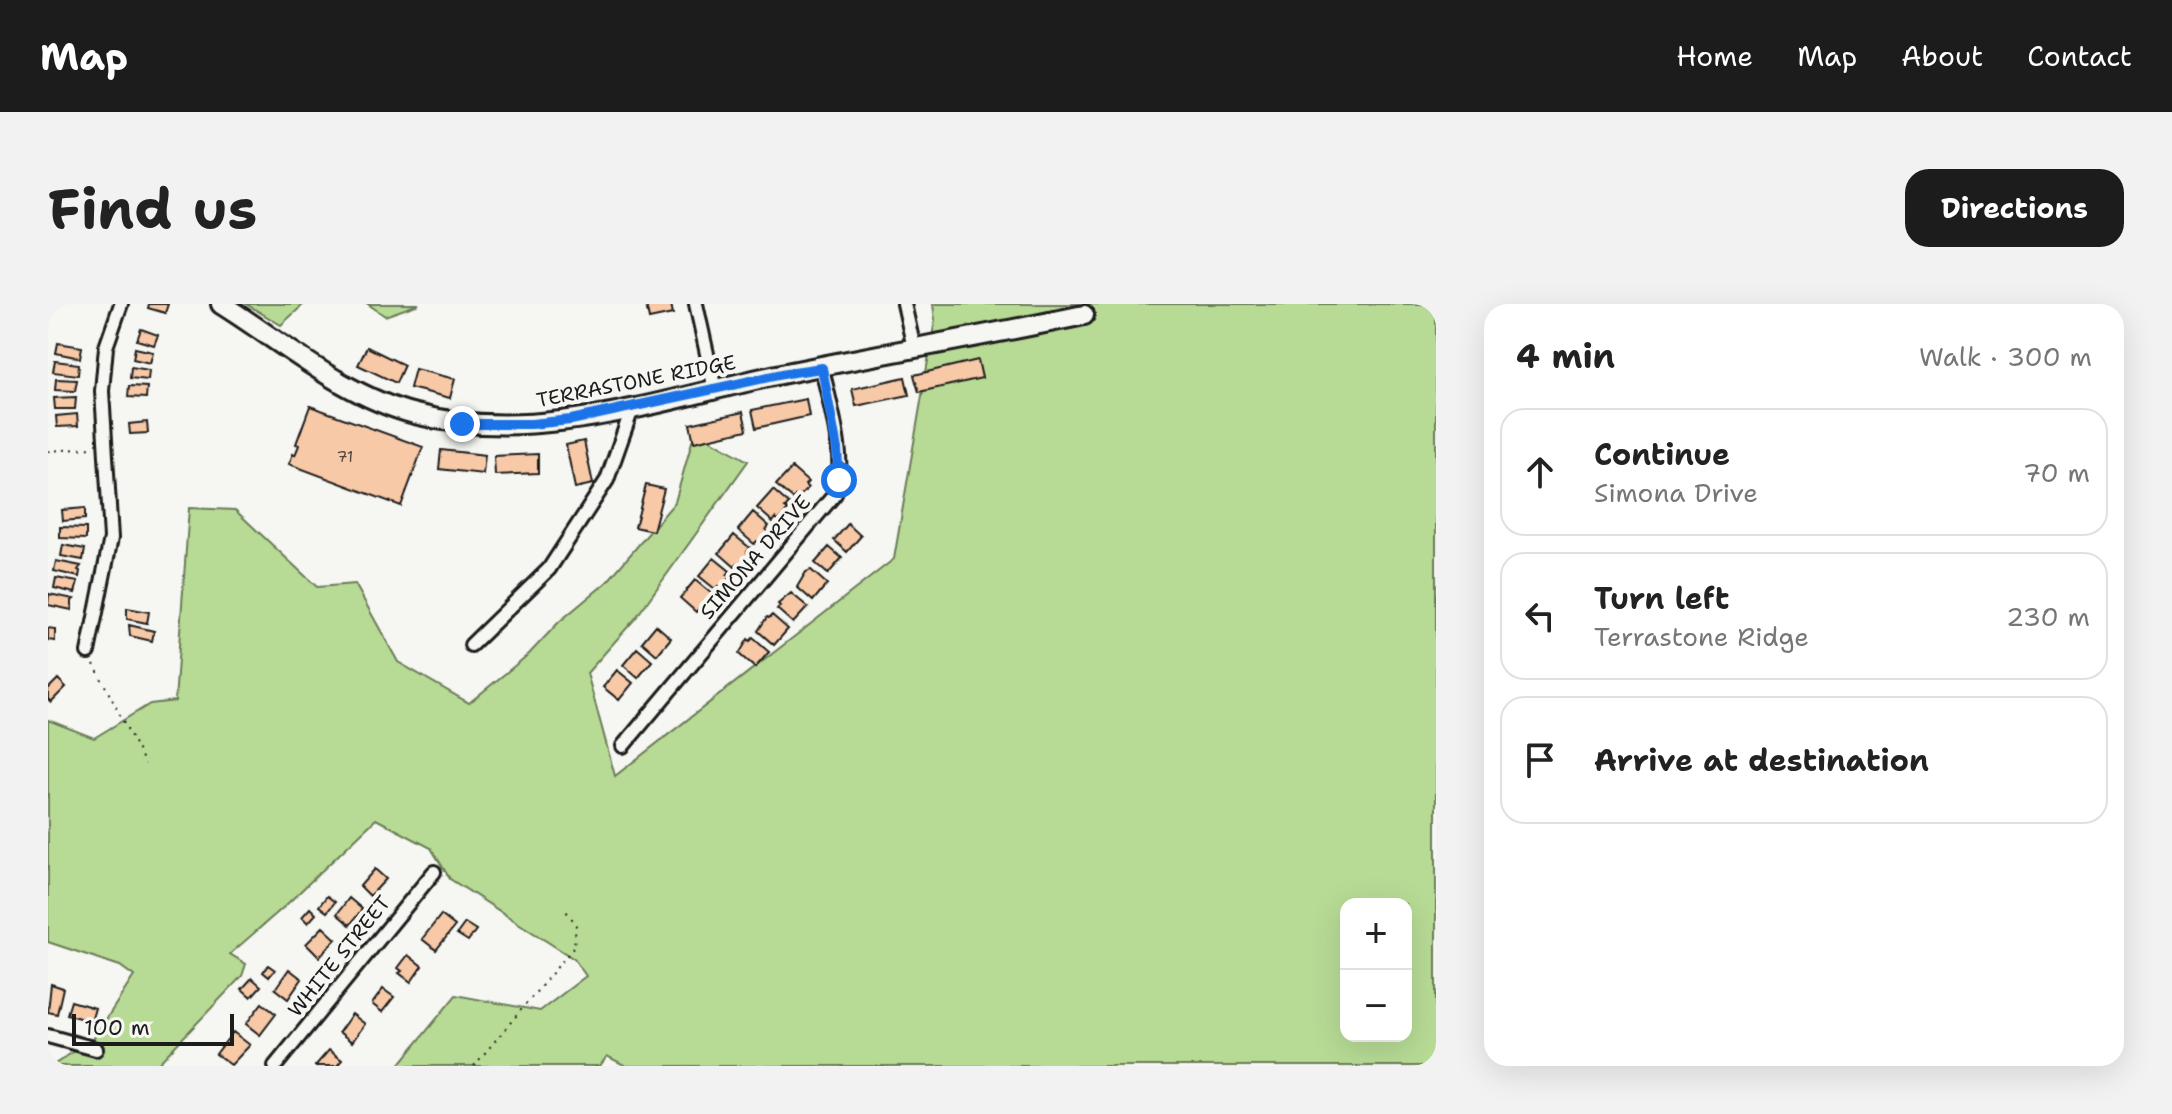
<!DOCTYPE html>
<html lang="en">
<head>
<meta charset="utf-8">
<style>
	:root { --surface:#fff; --page:#f2f2f2; --text:#222; --muted:#767676; --line:#e0e0e0; --accent:#1c1c1c }
	body { margin:0; font-family:"Shantell Sans",sans-serif; background:var(--page); color:var(--text) }
	.controls { position:absolute; right:24px; bottom:24px; display:grid; overflow:hidden; border-radius:16px; box-shadow:0 8px 32px #0002 }
	.controls button { width:72px; height:72px; display:grid; place-items:center; padding:0; border:0; border-bottom:2px solid var(--line); background:var(--surface); color:var(--text); font:40px sans-serif }
	.scale { position:absolute; left:24px; bottom:20px; width:162px; box-sizing:border-box; padding-left:8px; border:4px solid #1c1c1c; border-top:0; font-size:22px; line-height:28px; white-space:nowrap; color:#1c1c1c; -webkit-text-stroke:6px #f6f6f2; paint-order:stroke }
	.stop { position:absolute; width:24px; height:24px; margin:-18px; border:6px solid #1a73e8; border-radius:50%; background:#fff }
	.stop.end { background:#1a73e8; border-color:#fff; box-shadow:0 2px 8px #0008 }
	.list { margin:0; padding:0; list-style:none }
	h2 { display:flex; justify-content:space-between; align-items:center; height:104px; margin:0; padding:0 32px; font-size:34px }
	h2 small { font-size:26px; font-weight:400; color:var(--muted) }
	.list li { display:grid; grid-template-columns:52px 1fr auto; gap:24px; align-items:center; box-sizing:border-box; height:128px; margin:0 16px 16px; padding:0 16px; border:2px solid var(--line); border-radius:24px }
	.list b { display:block; font-size:30px; white-space:nowrap }
	.list p { margin:0; font-size:26px; white-space:nowrap; color:var(--muted) }
	.list em { font-size:26px; font-style:normal; color:var(--muted) }
	.icon { flex:none; width:44px; height:44px; fill:none; stroke:currentColor; stroke-width:2; stroke-linecap:round; stroke-linejoin:round }
	.map { position:relative; flex:none; width:1388px; height:762px; overflow:hidden; border-radius:24px }
	header { display:flex; align-items:center; gap:48px; box-sizing:border-box; height:112px; padding:0 40px; background:var(--accent); color:#fff }
	header strong { font-size:38px }
	nav { display:flex; gap:44px; margin-inline-start:auto; font-size:28px }
	.intro { display:flex; align-items:center; justify-content:space-between; box-sizing:border-box; height:192px; padding:0 48px }
	h1 { margin:0; font-size:56px }
	.button { padding:20px 36px; border-radius:24px; background:var(--accent); color:#fff; font-size:28px; font-weight:700 }
	main { display:flex; gap:48px; padding:0 48px }
	aside { flex:1; background:var(--surface); border-radius:24px; box-shadow:0 8px 32px #0002 }
	.map>svg:first-child { display:block }
	.green { fill:#b7db95; stroke:#6a7c58; stroke-width:2; fill-rule:evenodd }
	.building { fill:#f8c9a7; stroke:#1c1c1c; stroke-width:2 }
	.lines { fill:none; stroke-linecap:round; stroke-linejoin:round }
	.street-casing { stroke:#1c1c1c; stroke-width:18 }
	.secondary-casing { stroke:#1c1c1c; stroke-width:24 }
	.path { stroke:#1c1c1c; stroke-width:2; stroke-dasharray:2 6; stroke-linecap:butt }
	.street { stroke:#f6f6f2; stroke-width:12 }
	.secondary { stroke:#f6f6f2; stroke-width:18 }
	.route { stroke:#1a73e8; stroke-width:10 }
	.labels { text-anchor:middle; dominant-baseline:central; stroke-width:8; stroke-linejoin:round; paint-order:stroke }
	.number-label { font-size:16px; fill:#53473f }
	.street-label { font-size:20px; fill:#1c1c1c; stroke:#f6f6f2 }
</style>
</head>
<body>
<header>
<strong>Map</strong>
<nav><a>Home</a><a>Map</a><a>About</a><a>Contact</a></nav>
</header>
<div class="intro"><h1>Find us</h1><a class="button">Directions</a></div>
<main>
<div class="map">
<svg width="1388" height="762" viewBox="0 0 1388 762">
	<rect width="100%" height="100%" fill="#f6f6f2"/>
	<filter id="ink" filterUnits="userSpaceOnUse"><feTurbulence type="fractalNoise" baseFrequency=".0125" numOctaves="2"/><feDisplacementMap in="SourceGraphic" scale="16" xChannelSelector="R" yChannelSelector="G"/><feConvolveMatrix kernelMatrix="1 2 1 2 8 2 1 2 1" color-interpolation-filters="sRGB"/></filter>
	<g filter="url(#ink)">
		<path class="green" d="M198,0H256L233,21Z
			M320,0H371L337,12Z
			M885,0H1388V762H578L559,752L552,762H350L408,691L492,707L538,672L526,655L402,575L383,544L328,515L237,602L182,650L198,660L194,672L108,762H4L46,734L86,672L72,662L0,638V416L46,434L102,400L127,397L141,204L187,206L269,283L307,280L350,358L421,399L481,350L511,318L559,278L627,198L647,127L700,157L587,315L539,369L567,472L846,255L887,16ZM1298,600H1358V732H1298Z"/>
		<path class="building" d="M101,0H120L117,9L100,4Z
			M623,0L625,10L601,15L598,1Z
			M93,25L110,31L106,41L89,36Z
			M10,39L34,43L32,54L8,49Z
			M319,43L356,61L348,79L310,61Z
			M87,44L105,48L102,59L85,55Z
			M930,56L934,74L871,88L866,71Z
			M7,57L31,60L30,71L5,68Z
			M83,63L101,66L100,76L82,74Z
			M367,65L407,75L402,94L362,84Z
			M857,73L861,91L808,102L804,85Z
			M8,75L29,76L27,87L7,86Z
			M81,82L99,83L98,94L80,93Z
			M28,93L27,105H7L6,94Z
			M758,95L761,112L708,124L704,106Z
			M262,102L375,143L353,202L241,160L245,150L247,151L251,141L248,140Z
			M695,108L699,126L646,138L642,120Z
			M29,110L30,122L9,123L8,112Z
			M99,118L100,129L82,130L81,120Z
			M536,137L545,180L527,184L518,141Z
			M393,146L437,151L435,170L391,165Z
			M490,150V169L447,171L446,152Z
			M744,164L760,178L757,181L760,184L750,194L747,192L745,195L728,181Z
			M598,181L616,185L605,227L587,223Z
			M725,186L741,200L737,204L740,206L731,217L728,214L725,218L709,204Z
			M37,204V215L15,217L14,206Z
			M705,208L721,222L718,226L721,229L712,239L709,237L706,240L690,226Z
			M800,220L813,232L799,248L786,236Z
			M12,223L38,224V235L12,234Z
			M686,231L702,244L699,248L702,251L693,262L690,259L687,263L671,249Z
			M15,241L37,245L35,256L13,252Z
			M781,243L794,254L780,270L767,259Z
			M666,254L682,267L679,271L682,273L673,284L670,282L667,285L651,272Z
			M8,257L33,262L30,266L32,267L31,273L6,267Z
			M763,266L779,280L765,297L749,283L758,268Z
			M8,274L30,278L27,289L6,284Z
			M647,276L664,290L660,293L664,296L654,306L651,304L648,308L632,294Z
			M743,289L760,303L745,319L729,305L732,302L730,300Z
			M1,290L26,295L24,297V306L0,301Z
			M79,304L101,308L99,319L79,315Z
			M724,311L740,325L726,341L710,327L719,313L721,314Z
			M81,321L106,327L104,337L82,332Z
			M608,321L623,334L609,351L594,338Z
			M0,324L7,325V337L0,336Z
			M705,334L721,348L707,364L691,350L700,335L702,337Z
			M589,344L604,357L590,374L575,361Z
			M569,366L585,379L571,396L555,383Z
			M10,375L18,383L3,398L0,395V385Z
			M327,565L338,575L322,592L312,582Z
			M279,592L287,598L279,608L271,602Z
			M301,594L314,605L302,621L289,610Z
			M262,604L268,610L260,619L254,613Z
			M393,611L407,622L388,646L374,635Z
			M417,619L428,626L420,637L409,630Z
			M275,623L288,635L271,653L258,640Z
			M360,651L374,662L363,678L351,669L354,667L350,664Z
			M220,661L227,666L221,673L215,668Z
			M241,665L254,675L240,695L227,685Z
			M204,674L213,682L203,693L194,685Z
			M3,680L15,684L9,710L0,708Z
			M335,685L346,693L334,708L324,700Z
			M23,697L47,704L43,718L19,710Z
			M214,699L228,710L212,731L198,720Z
			M304,710L317,720L304,738L291,728Z
			M185,728L202,741L183,761L168,750Z
			M281,746L294,756L289,762H267Z"/>
		<g class="lines">
			<g class="street-casing">
				<path id="street" d="M648,0L667,86
					M856,0L866,44
					M423,341L501,265L559,176L584,105
					M40,348L63,234L54,87L58,43L73,0
					M575,442L787,190C800,157 781,98 774,64
					M0,732L48,745
					M227,762L386,568"/>
			</g>
			<g class="secondary-casing">
				<path id="secondary" d="M173,0C234,38 296,92 367,110C491,142 617,94 738,69C837,49 936,32 1036,11"/>
			</g>
			<path class="path" d="M0,147L45,144
				M46,360L97,460
				M426,762L526,643L528,620L518,607"/>
			<use href="#street" class="street"/>
			<use href="#secondary" class="secondary"/>
		</g>
	</g>
	<g class="lines" filter="url(#ink)">
		<path class="route" d="M414,120H483L523,116L739,69L774,64L789,145L791,176"/>
	</g>
	<g class="labels">
		<g class="number-label">
			<text x="297" y="152">71</text>
		</g>
		<g class="street-label">
			<text transform="translate(588 77) rotate(-11)">TERRASTONE RIDGE</text>
			<text transform="translate(707 253) rotate(-49)">SIMONA DRIVE</text>
			<text transform="translate(291 652) rotate(-51)">WHITE STREET</text>
		</g>
	</g>
</svg>
<div class="controls">
<button>+</button>
<button>−</button>
</div>
<div class="scale">100 m</div>
<div class="stop" style="left:791px;top:176px"></div>
<div class="stop end" style="left:414px;top:120px"></div>
</div>
<aside>
<h2>4 min<small>Walk · 300 m</small></h2>
<ul class="list">
<li><svg class="icon" aria-label="ahead" viewBox="0 0 24 24"><path d="M12 20V5M6 11l6-6 6 6"/></svg><div><b>Continue</b><p>Simona Drive</p></div><em>70 m</em></li>
<li><svg class="icon" aria-label="left" viewBox="0 0 24 24"><path d="M17 20v-9H6M10 6l-5 5 5 5"/></svg><div><b>Turn left</b><p>Terrastone Ridge</p></div><em>230 m</em></li>
<li><svg class="icon" aria-label="arrive" viewBox="0 0 24 24"><path d="M6 21V4h12l-3 4 3 4H6"/></svg><div><b>Arrive at destination</b></div></li>
</ul>
</aside>
</main>
</body>
</html>
